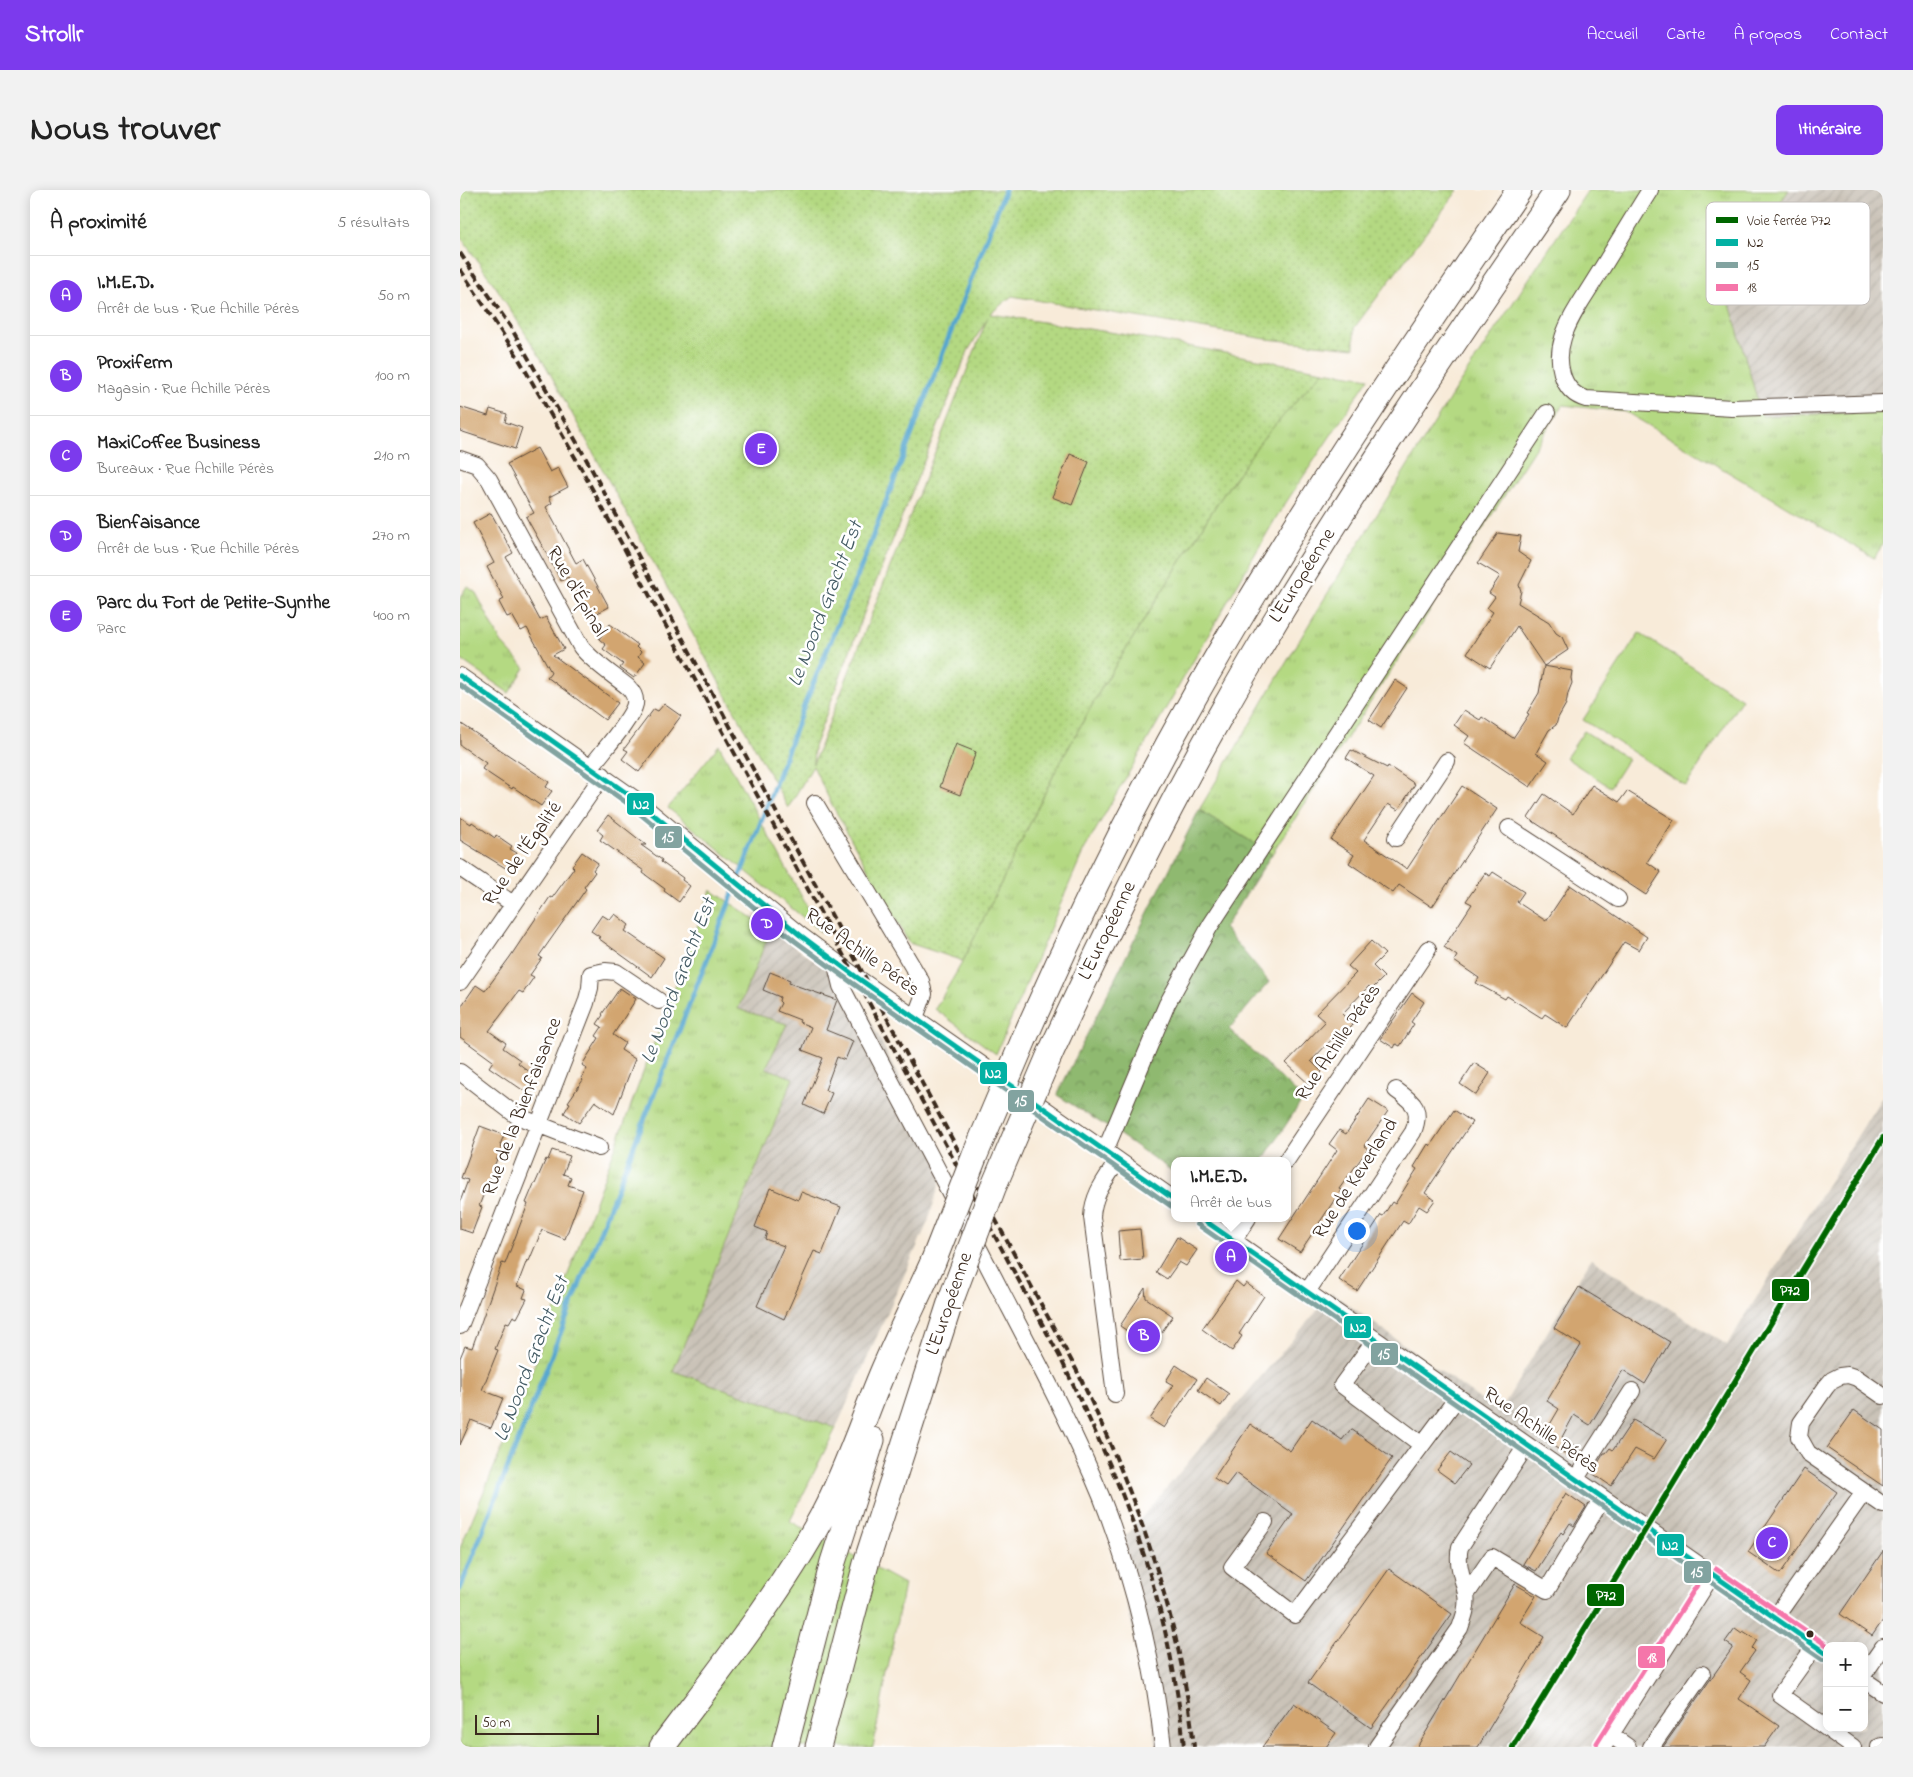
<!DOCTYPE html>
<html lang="fr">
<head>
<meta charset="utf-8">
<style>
	:root { --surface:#fff; --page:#f2f2f2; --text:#222; --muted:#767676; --line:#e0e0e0; --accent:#7c3aed }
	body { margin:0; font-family:"Indie Flower",sans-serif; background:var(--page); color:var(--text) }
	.controls { position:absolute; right:15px; bottom:15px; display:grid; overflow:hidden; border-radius:10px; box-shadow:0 2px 12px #0003 }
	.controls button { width:45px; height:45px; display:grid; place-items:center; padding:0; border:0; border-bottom:1px solid var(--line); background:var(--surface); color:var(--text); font:25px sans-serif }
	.scale { position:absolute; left:15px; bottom:12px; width:124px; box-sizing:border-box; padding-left:5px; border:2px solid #3b2a1e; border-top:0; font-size:14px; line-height:18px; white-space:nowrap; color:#3b2a1e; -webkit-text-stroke:4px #fff; paint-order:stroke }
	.you { position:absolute; left:896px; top:1040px; width:18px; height:18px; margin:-12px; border:4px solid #fff; border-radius:50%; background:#1a73e8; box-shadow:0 0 0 8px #1a73e833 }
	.badge { display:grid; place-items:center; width:32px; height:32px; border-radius:50%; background:var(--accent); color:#fff; font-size:16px; font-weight:700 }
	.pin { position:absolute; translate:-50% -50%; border:2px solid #fff; box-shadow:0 1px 5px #0006 }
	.popup { position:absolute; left:711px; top:967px; width:120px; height:65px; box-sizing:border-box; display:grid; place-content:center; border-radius:10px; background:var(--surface); filter:drop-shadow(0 1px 4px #0005); font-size:16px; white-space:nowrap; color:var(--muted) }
	.popup b { font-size:19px; color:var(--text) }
	.popup::after { content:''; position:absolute; left:50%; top:100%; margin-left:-10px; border:10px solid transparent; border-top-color:var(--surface) }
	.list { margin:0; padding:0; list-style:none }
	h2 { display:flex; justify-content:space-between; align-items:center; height:65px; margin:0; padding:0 20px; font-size:21px }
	h2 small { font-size:16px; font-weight:400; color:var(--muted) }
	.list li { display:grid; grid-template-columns:32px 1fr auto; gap:15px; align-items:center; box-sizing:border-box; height:80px; padding:0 20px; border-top:1px solid var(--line) }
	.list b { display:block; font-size:19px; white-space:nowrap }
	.list p { margin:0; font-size:16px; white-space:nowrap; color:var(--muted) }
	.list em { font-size:16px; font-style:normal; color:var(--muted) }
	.map { position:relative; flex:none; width:1423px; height:1557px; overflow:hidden; border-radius:10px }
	header { display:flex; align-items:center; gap:30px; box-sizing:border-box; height:70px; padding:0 25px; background:var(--accent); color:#fff }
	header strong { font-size:24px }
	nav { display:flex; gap:28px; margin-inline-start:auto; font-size:18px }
	.intro { display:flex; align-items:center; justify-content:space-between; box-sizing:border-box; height:120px; padding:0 30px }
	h1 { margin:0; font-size:35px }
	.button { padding:12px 22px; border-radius:10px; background:var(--accent); color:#fff; font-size:18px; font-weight:700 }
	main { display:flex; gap:30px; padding:0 30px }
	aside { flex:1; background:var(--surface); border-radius:10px; box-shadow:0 2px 12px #0003 }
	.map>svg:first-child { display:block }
	.industrial { fill:url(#industrial-furrows); fill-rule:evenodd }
	.grass { fill:url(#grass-tufts); stroke:#788250 }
	.forest { fill:url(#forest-crowns); stroke:#657247 }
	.park { fill:url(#park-dots); stroke:#788250; fill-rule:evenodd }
	.pitch { fill:#b4d982; stroke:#788250 }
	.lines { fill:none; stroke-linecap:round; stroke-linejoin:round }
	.stream { stroke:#54a6cf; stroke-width:5 }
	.building { fill:#d2a570 }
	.minor-casing { stroke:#57473a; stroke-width:18 }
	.highway-casing { stroke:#57473a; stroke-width:27 }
	.minor { stroke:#fff; stroke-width:16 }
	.highway { stroke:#fff; stroke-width:25 }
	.rail { stroke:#3b2a1e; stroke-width:4; stroke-dasharray:8 4; stroke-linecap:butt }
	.highway-bridge-casing { stroke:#57473a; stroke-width:27; stroke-linecap:butt }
	.highway-bridge { stroke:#fff; stroke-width:25 }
	.bus-1-casing { stroke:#fff; stroke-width:9 }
	.bus-2-casing { stroke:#fff; stroke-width:9 }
	.bus-3-casing { stroke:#fff; stroke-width:9 }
	.bus-1 { stroke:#03b1a3; stroke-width:5 }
	.bus-2 { stroke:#82a3a0; stroke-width:5 }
	.bus-3 { stroke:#f576aa; stroke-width:5 }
	.rail-1-casing { stroke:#fff; stroke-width:10 }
	.rail-1 { stroke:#060; stroke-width:6 }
	.bus-dot { fill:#3b2a1e; stroke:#fff; stroke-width:2 }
	.labels { text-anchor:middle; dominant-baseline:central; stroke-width:5; stroke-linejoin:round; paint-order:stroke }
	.street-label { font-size:20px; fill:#3b2a1e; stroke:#fff }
	.water-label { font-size:21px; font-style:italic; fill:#455c65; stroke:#fff }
	.key { fill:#fff; stroke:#c4bfbc; stroke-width:1 }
	.key-label { font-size:14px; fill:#3b2a1e }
	.line-badge { stroke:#fff; stroke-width:2 }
	.badge-label { font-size:14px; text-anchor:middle; font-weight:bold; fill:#fff }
</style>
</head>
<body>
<header>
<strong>Strollr</strong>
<nav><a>Accueil</a><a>Carte</a><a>À propos</a><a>Contact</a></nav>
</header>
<div class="intro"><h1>Nous trouver</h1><a class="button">Itinéraire</a></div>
<main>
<aside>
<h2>À proximité<small>5 résultats</small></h2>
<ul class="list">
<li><span class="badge">A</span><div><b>I.M.E.D.</b><p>Arrêt de bus · Rue Achille Pérès</p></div><em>50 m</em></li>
<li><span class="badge">B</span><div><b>Proxiferm</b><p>Magasin · Rue Achille Pérès</p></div><em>100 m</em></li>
<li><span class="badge">C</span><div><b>MaxiCoffee Business</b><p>Bureaux · Rue Achille Pérès</p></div><em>210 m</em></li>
<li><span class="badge">D</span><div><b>Bienfaisance</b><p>Arrêt de bus · Rue Achille Pérès</p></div><em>270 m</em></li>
<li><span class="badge">E</span><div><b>Parc du Fort de Petite-Synthe</b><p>Parc</p></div><em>400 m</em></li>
</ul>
</aside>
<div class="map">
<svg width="1423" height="1557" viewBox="0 0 1423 1557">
	<defs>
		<pattern id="industrial-furrows" width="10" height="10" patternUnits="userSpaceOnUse" patternTransform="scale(1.25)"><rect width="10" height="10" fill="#cac3b8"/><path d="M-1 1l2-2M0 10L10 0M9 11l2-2" fill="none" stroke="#aea89e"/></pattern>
		<pattern id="grass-tufts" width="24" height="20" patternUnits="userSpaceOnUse" patternTransform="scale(1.25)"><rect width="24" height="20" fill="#b4d982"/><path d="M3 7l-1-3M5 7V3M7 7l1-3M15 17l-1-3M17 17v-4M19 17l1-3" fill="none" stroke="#9cba70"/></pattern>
		<pattern id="forest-crowns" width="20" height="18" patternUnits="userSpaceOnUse" patternTransform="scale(1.25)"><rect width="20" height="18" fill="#8fb970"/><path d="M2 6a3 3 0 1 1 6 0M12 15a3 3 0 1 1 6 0" fill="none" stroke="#76975b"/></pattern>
		<pattern id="park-dots" width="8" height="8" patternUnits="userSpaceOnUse" patternTransform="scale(1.25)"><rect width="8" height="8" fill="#b4d982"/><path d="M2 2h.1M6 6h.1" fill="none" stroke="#9cba70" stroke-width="1.8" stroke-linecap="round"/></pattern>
	</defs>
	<rect width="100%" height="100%" fill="#fff"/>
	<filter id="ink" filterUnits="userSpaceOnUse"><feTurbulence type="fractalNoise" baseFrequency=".02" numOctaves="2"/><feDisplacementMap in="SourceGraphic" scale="10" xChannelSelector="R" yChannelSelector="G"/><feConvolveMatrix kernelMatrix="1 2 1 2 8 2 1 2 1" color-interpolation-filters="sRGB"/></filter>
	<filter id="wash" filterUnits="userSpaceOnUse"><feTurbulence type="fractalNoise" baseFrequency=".0096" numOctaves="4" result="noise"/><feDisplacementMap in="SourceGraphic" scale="20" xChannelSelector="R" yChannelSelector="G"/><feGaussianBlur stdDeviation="1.12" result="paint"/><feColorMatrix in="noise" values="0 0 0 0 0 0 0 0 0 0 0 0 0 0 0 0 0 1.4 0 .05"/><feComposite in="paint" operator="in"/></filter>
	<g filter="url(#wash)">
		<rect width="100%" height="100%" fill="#f8ebd9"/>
		<path class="industrial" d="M1329,0H1423V222L1302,226L1270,114V85Z
			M311,740L395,799L484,978L468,1032L376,1238L213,1182L333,889L306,879L278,819Z
			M1423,905V1557H697L686,1491L653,1361L872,1103L1039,1223L1131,1069L1267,1155ZM1367,1456H1404V1538H1367Z"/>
		<path class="grass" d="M1128,0H1329L1270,85V114L1302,226L1423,222V354L1414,368L1166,222L1103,215L812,664L739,620L861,414L995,200Z
			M863,181L909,188L817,326L623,662L536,864L475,819L503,771L595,582L642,497L756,315L801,250Z
			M7,396L16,403L41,452L65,478L49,503L0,469V408Z
			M259,555L361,742L208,618Z
			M251,700L311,740L278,819L327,834L306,878L333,888L213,1181L376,1238L330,1331L444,1394L413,1557H0V1358L52,1235Z"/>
		<path class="forest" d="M739,620L812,664L764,738L809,792L769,839L843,909L802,971H715V983L660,945L597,905Z"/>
		<path class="park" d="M0,0H998L894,138V158L806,149L552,106L530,124L662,144L863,181L801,251L756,315L642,497L595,582L503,771L449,753L371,613L353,576L328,618L87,178L38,100L0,46ZM527,129L353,574L354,557L410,407L508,161Z"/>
		<path class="pitch" d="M1179,443L1282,509L1226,596L1123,530Z
			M1124,541L1168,569L1150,597L1106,568Z"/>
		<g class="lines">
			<path class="stream" d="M0,1399L299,637L342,521L401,377L545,0"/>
		</g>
		<g id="blocks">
			<path class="building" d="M0,217L28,226L30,219L47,224L45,232L62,238L55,259L0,241Z
				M77,258L90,282L98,278L108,297L89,307L92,313L86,317L116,373L123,369L149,417L130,427L108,387L101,391L84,359L66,327L74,323L47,274Z
				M610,264L629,272L612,315L592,307Z
				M31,323L53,363L46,367L80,430L86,427L104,459L93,465L158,513L145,530L87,487L91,482L67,438L61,441L52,425L47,427L39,412L44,409L27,377L34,373L13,333Z
				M1038,343L1061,346L1058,362L1071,371L1059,395L1061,401L1058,413L1089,432L1096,443L1102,447L1108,460L1084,476L1057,436L1030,478L1007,463L1033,422L1027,418L1035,407L1029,403L1040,386L1018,373Z
				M150,434L178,455L176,457L181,462L178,467L185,473L174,488L160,478L163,474L143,459L146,455L139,449Z
				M1084,476L1112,481L1111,488L1112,493L1108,503L1106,514L1098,528L1096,535L1089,540L1076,563L1088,571L1070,597L1004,553L1009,546L994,535L1004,520L1020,530L1022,527L1053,548L1069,524L1067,523L1079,503Z
				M935,490L947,498L921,538L909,530Z
				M204,514L221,526L179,582L162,569L168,561L164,559L194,519L198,521Z
				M0,533L89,592L86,597L92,601L81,616L53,597L52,599L22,579L26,573L0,555Z
				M496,554L516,562L500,605L480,597Z
				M891,560L927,578L928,576L955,594L938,620L928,614L904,650L947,679L1002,596L1037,619L972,717L939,695L933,703L889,673L894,665L871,650L914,586L886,568Z
				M1132,595L1159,612L1167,601L1214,630L1187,672L1201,682L1186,705L1068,628L1084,604L1113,624Z
				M148,625L186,655H181L202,670L201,672L223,688L222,690L230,696L219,712L204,701L205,699L183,683L184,681L140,650L143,645L137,640Z
				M0,627L11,634L12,632L35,648L36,645L52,656L50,659L57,663L47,679L0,650Z
				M122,662L138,673L133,680L135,682L124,697L126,699L79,766L82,768L70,785L74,787L63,803L59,801L29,841L46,853L43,858L60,870L58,873L75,886L64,901L29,877L33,871L0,847V818L16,795L25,801L50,767L90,707L92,708L114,678L112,676Z
				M1033,682L1064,702L1057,712L1086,731L1110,695L1187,747L1179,760L1164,752L1107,838L1085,824L1082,828L1047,806L1045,809L1016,793L1019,788L994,771L997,766L984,757L1012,714L1006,711L1025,683L1030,686Z
				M155,724L169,735L165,741L204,768L192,787L138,748L140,747L131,741L142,725L150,730Z
				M911,751L925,764L913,776L924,787L912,799L909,796L882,824L893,835L881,848L877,844L851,871L862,882L850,895L826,873L865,832L856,824L896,783L888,776Z
				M310,782L330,790L329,793L377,810L366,840L393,851L385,870L377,867L365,900L372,903L363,924L344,915L363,868L342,860L351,837L339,832L340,830L317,821L321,813L319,811L320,807L303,800Z
				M160,798L176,809L153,845L165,853L161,860L175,869L154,924L135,911L119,933L104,923L110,913L108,912L123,890L121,888L127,879L122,875L139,848L136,846L142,837L137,834L143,825L142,824Z
				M952,803L964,812L951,832L954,834L940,856L936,854L934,858L920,849Z
				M1014,873L1030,883L1016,905L1000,894Z
				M909,909L928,921L904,956L908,959L879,999L881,1000L840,1062L819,1049L877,960L869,954L879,940L886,944Z
				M994,920L1012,932L965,1003L975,1010L967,1021L959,1016L948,1034L943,1031L897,1101L879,1090L921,1025L923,1026L932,1012L935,1014L957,979L954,977L968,954L970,956Z
				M20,936L44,945L40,955L42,956L19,1016L22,1017L12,1043L0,1039V1012L8,990L1,988Z
				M92,960L110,966L103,984L111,987L108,995L123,1000L105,1049L82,1040L69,1071L67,1070L57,1096L66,1100L63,1108L67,1109L57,1128L53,1126L49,1133L46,1132L35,1159L38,1160L22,1200L43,1208L31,1238L11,1230L0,1255V1168L5,1156L12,1158L42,1073L45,1074L68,1014L66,1013L74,994H75L86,969L88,970Z
				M310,998L338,1010L341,1002L381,1017L362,1064L354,1061L324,1129L297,1116L324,1056L305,1049L307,1042L295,1037Z
				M680,1039L683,1069L660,1071L658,1041Z
				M717,1047L737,1060L726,1076L719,1072L707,1089L696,1082Z
				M776,1091L783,1097L786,1093L804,1106L779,1144L782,1146L772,1161L742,1139Z
				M1119,1097L1210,1152L1185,1194L1163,1180L1130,1235L1114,1225L1102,1247L1122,1261L1115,1271L1082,1248L1099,1219L1087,1211L1121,1155L1094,1138Z
				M685,1098L686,1108L713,1126L691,1157L660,1136Z
				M716,1175L737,1189L704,1238L690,1229L713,1195L706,1191Z
				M746,1188L769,1204L761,1216L738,1200Z
				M1394,1220L1423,1240V1296L1367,1258Z
				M852,1229L882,1250L891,1239L932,1268L846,1391L806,1363L833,1324L776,1283L766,1296L754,1288L790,1234L830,1261Z
				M1173,1230L1207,1249L1194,1269L1175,1259L1151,1296L1132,1283L1144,1263H1146L1150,1258L1153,1260Z
				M991,1262L1009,1275L995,1293L977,1280Z
				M1344,1279L1377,1302L1320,1384L1288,1362Z
				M1106,1303L1126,1317L1114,1336L1110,1333L1103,1344L1101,1342L1076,1381L1063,1374Z
				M1423,1361V1430L1412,1446L1380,1424Z
				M929,1379L992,1424L911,1538L848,1493Z
				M1055,1394L1076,1406L1060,1432L1084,1447L1018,1557H957Z
				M1275,1438L1282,1443L1283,1441L1297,1450L1292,1458L1295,1461L1280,1482L1291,1490L1279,1509L1319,1536L1304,1557H1203L1269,1463L1273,1457L1265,1452Z
				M834,1513L876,1543L866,1557H802Z"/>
		</g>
	</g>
	<g filter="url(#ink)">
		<use href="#blocks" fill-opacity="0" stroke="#57473a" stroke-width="1"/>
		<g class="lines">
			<g class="minor-casing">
				<path id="minor" d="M1190,0C1171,30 1153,61 1134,91C1123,109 1109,128 1103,148C1096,170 1100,202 1126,209L1272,218L1423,213
					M0,269L17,275L29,289L121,457C134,473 152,484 168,497C173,502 176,507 175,514C172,529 141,563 131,577
					M0,486L172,607L340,745L395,786L715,1010
					M355,613L461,791L464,804L455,828
					M1049,638L1158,709
					M936,648L987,571
					M0,678L53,714
					M375,771L381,796C435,900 491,1003 544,1107C578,1172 613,1238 641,1306C672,1385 694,1472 703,1557
					M0,792L143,585
					M0,882L57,926L139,958
					M645,961L707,814L750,736L1087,223
					M826,971L968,759
					M741,1028L1367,1464
					M773,1051L788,1028
					M847,1102L953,942C962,920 955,913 936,900
					M0,1136L126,813L130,798L131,784L145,781L156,782L199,811
					M915,1150L882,1195L962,1255
					M655,1204L632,1027C633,1004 646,989 658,970
					M1423,1206L1397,1188L1388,1185L1380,1186L1372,1190L1366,1197L1341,1233L1339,1247L1348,1263L1423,1315
					M1115,1290L1172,1201
					M805,1332L772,1377L835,1425L997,1208
					M1006,1405L1032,1367L1087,1400L1142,1309
					M1315,1428L1404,1302
					M1355,1456L1320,1505L1393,1557
					M1404,1484L1423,1457
					M1404,1490L1423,1503
					M1151,1545L1168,1557
					M917,1557L1000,1438C1004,1427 1008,1416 1006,1404C1003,1388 996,1373 1000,1357L1066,1256
					M1143,1557L1252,1385
					M1191,1557L1242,1484
					M1419,1557L1423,1556"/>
			</g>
			<g class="highway-casing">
				<path id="highway" d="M565,847C614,735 668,626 727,520C827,340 943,169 1059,0
					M590,864C643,750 698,636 760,526C862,344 980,172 1098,0
					M202,1557C259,1481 319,1406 364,1323C387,1279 402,1232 421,1186C437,1148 456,1110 473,1072
					M325,1557L373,1372L412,1250
					M358,1557L407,1370L492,1107"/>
			</g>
			<use href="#minor" class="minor"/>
			<use href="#highway" class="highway"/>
			<path class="rail" d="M0,63L50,136L124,265L617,1181C675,1302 720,1423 734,1557
				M0,79L56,164L116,269L600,1167C622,1214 645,1261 664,1309C695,1389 716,1472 724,1557"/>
			<g class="highway-bridge-casing">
				<path id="highway-bridge" d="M473,1072L515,965L565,847
					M492,1107L533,998L590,864"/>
			</g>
			<use href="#highway-bridge" class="highway-bridge"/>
			<g class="bus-1-casing">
				<path id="bus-1" d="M0,486L172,607L340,745L395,786L715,1010
					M741,1028L1367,1464"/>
			</g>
			<g class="bus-2-casing">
				<path id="bus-2" d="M0,495L167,613L335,751L391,792L711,1016
					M737,1034L1363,1470"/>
			</g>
			<g class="bus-3-casing">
				<path id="bus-3" d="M1256,1379L1368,1456
					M1137,1553L1246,1381"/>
			</g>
			<use href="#bus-1" class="bus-1"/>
			<use href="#bus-2" class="bus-2"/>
			<use href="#bus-3" class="bus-3"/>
			<g class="rail-1-casing">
				<path id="rail-1" d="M1053,1557L1423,948"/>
			</g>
			<use href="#rail-1" class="rail-1"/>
		</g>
	</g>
	<circle class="bus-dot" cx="1350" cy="1444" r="4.5"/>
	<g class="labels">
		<g class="street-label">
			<text transform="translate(843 386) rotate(-58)">L'Européenne</text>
			<text transform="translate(116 402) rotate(60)">Rue d'Épinal</text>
			<text transform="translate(63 664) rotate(-55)">Rue de l'Égalité</text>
			<text transform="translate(648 741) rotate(-64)">L'Européenne</text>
			<text transform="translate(402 763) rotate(36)">Rue Achille Pérès</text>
			<text transform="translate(879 853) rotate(-56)">Rue Achille Pérès</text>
			<text transform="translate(63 917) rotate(-69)">Rue de la Bienfaisance</text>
			<text transform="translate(896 989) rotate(-57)">Rue de Keverland</text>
			<text transform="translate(490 1114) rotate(-71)">L'Européenne</text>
			<text transform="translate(1081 1241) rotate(35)">Rue Achille Pérès</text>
		</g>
		<g class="water-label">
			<text transform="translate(366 414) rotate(-69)">Le Noord Gracht Est</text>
			<text transform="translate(219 791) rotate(-69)">Le Noord Gracht Est</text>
			<text transform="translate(72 1169) rotate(-69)">Le Noord Gracht Est</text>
		</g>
	</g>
	<rect x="1246" y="12" width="164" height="103" rx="8" class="key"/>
	<rect x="1256" y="27" width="22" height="6" fill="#060"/>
	<rect x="1256" y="49" width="22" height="7" fill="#03b1a3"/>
	<rect x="1256" y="72" width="22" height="6" fill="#82a3a0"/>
	<rect x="1256" y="94" width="22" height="7" fill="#f576aa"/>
	<g class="key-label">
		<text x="1287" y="35">Voie ferrée P72</text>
		<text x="1287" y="57">N2</text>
		<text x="1287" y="80">15</text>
		<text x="1287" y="102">18</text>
	</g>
	<g class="line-badge">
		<rect x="166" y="602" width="29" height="24" rx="5" fill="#03b1a3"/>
		<rect x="194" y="635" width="29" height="24" rx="5" fill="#82a3a0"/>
		<rect x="519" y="871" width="29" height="24" rx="5" fill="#03b1a3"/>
		<rect x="547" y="899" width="28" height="24" rx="5" fill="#82a3a0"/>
		<rect x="1311" y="1088" width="39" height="24" rx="5" fill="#060"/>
		<rect x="883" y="1125" width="29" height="24" rx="5" fill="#03b1a3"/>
		<rect x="910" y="1152" width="29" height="24" rx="5" fill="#82a3a0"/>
		<rect x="1196" y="1343" width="29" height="24" rx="5" fill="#03b1a3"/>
		<rect x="1223" y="1370" width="29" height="24" rx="5" fill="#82a3a0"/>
		<rect x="1126" y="1393" width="39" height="24" rx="5" fill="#060"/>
		<rect x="1177" y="1455" width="29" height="24" rx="5" fill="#f576aa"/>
	</g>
	<g class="badge-label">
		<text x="181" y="619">N2</text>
		<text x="208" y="652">15</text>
		<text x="533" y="888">N2</text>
		<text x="561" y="916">15</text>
		<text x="1330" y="1105">P72</text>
		<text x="898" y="1142">N2</text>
		<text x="924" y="1169">15</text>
		<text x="1210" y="1360">N2</text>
		<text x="1237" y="1387">15</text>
		<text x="1146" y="1410">P72</text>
		<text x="1192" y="1472">18</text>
	</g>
</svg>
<div class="controls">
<button>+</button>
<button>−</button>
</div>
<div class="scale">50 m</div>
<div class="you"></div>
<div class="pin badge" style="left:771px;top:1067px">A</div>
<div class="popup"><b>I.M.E.D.</b>Arrêt de bus</div>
<div class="pin badge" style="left:684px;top:1146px">B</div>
<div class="pin badge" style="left:1312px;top:1353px">C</div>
<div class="pin badge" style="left:307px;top:734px">D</div>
<div class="pin badge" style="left:301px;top:259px">E</div>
</div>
</main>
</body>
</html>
